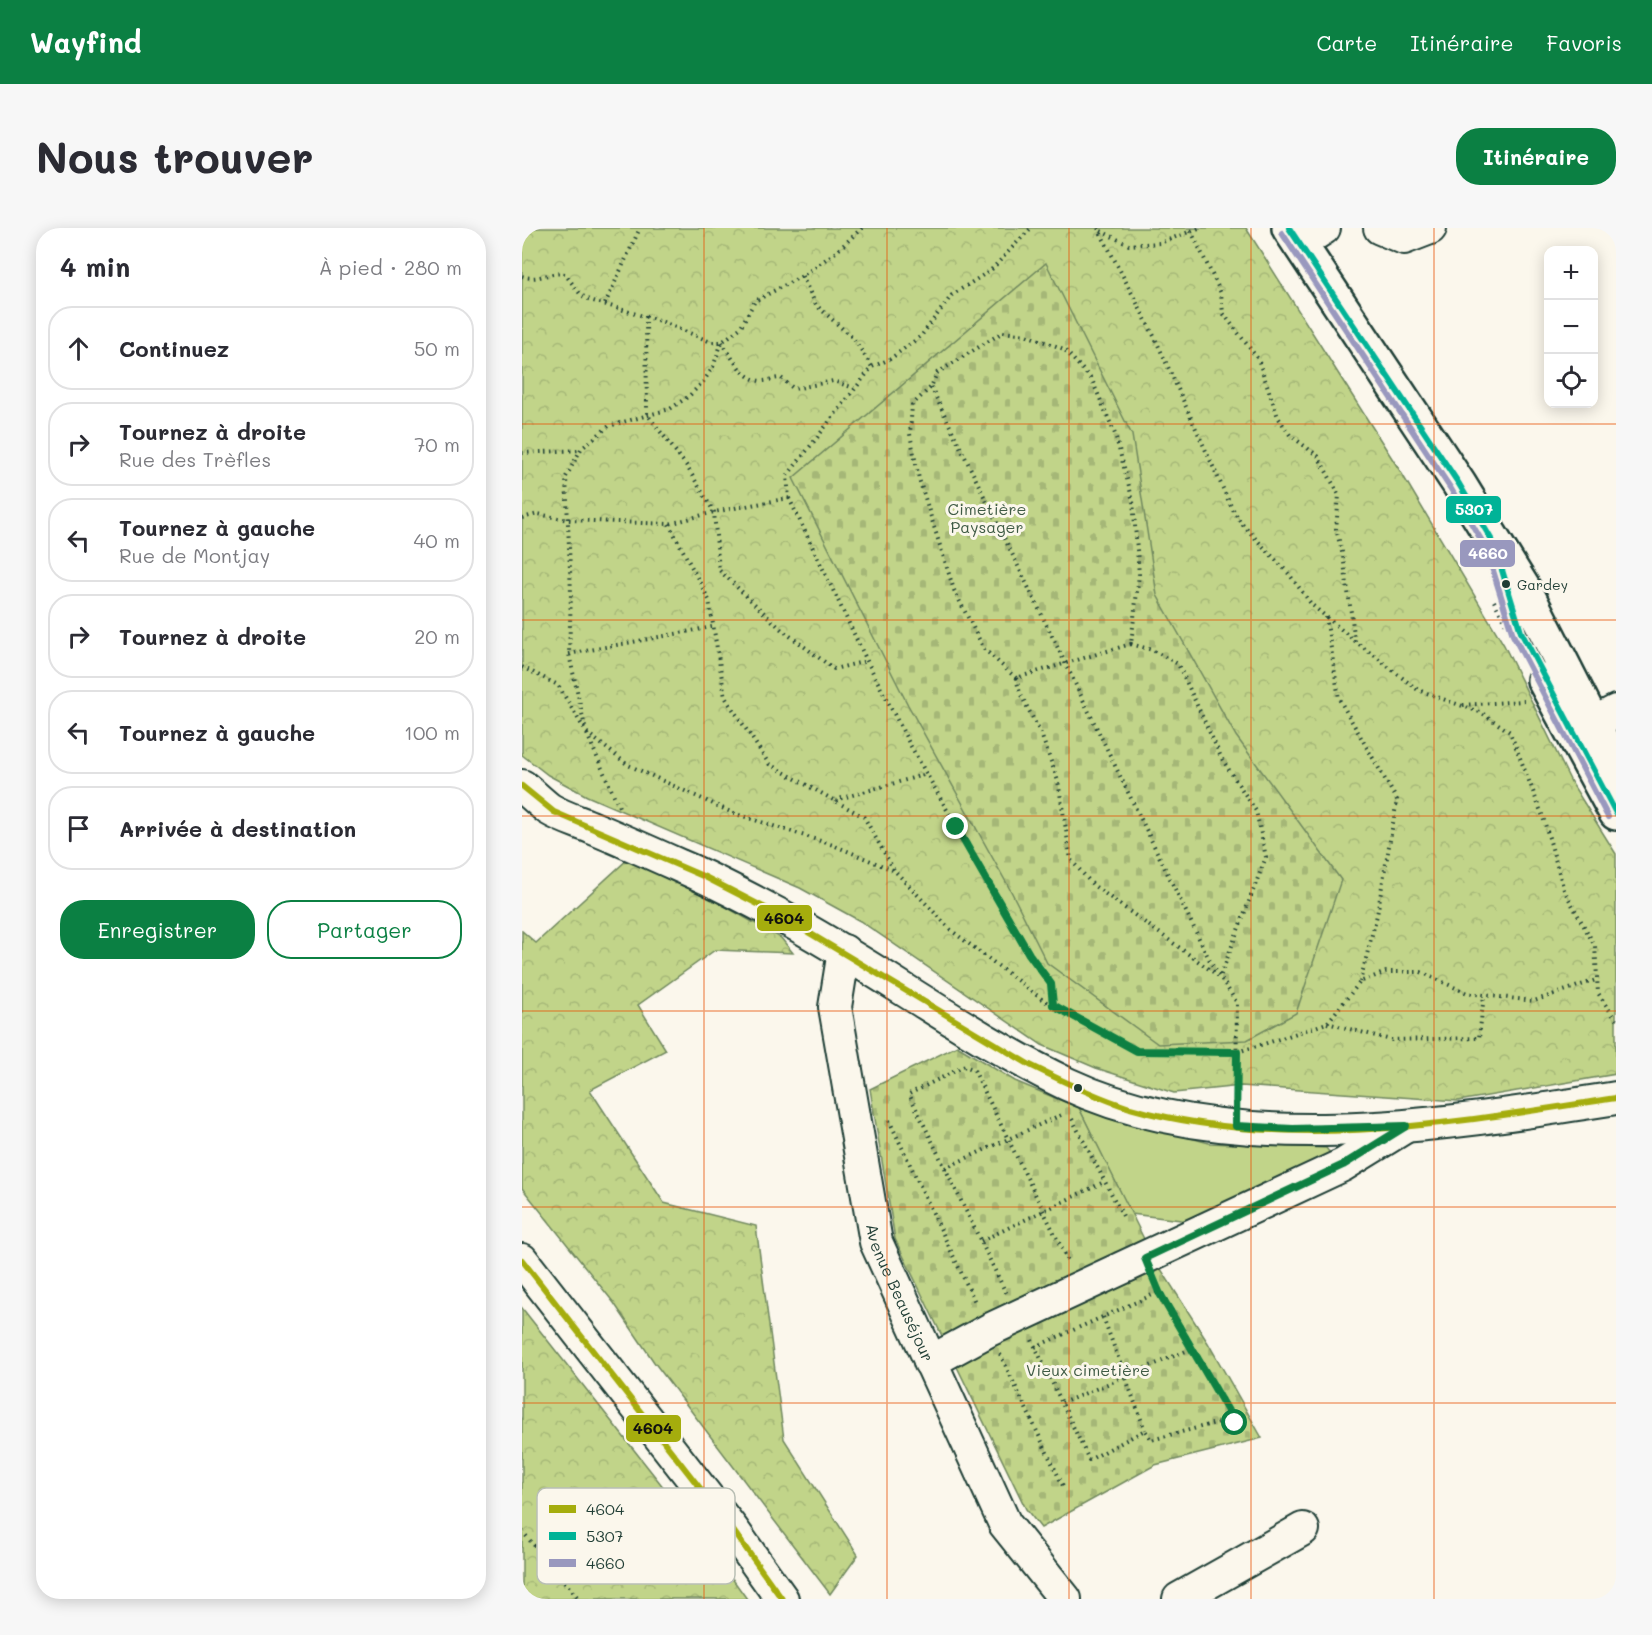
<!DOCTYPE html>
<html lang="fr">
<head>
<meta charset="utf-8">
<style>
	:root { --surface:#fff; --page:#f7f7f7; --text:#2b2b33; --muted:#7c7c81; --line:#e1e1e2; --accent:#0b8043 }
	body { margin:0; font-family:Mali,sans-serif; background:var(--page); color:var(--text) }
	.controls { position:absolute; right:18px; top:18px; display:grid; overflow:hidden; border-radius:12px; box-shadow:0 3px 15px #0003 }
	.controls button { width:54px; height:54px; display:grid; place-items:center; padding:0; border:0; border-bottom:2px solid var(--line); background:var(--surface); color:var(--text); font:30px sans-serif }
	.stop { position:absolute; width:18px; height:18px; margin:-14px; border:4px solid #0b8043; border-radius:50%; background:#fff }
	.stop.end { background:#0b8043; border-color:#fff; box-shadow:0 2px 6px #0008 }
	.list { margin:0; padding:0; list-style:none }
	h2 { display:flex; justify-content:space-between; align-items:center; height:78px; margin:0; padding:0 24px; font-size:26px }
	h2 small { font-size:20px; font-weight:400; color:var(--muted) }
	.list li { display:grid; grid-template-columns:39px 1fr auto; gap:18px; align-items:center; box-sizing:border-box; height:84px; margin:0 12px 12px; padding:0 12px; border:2px solid var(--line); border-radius:24px }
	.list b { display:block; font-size:22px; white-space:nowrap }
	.list p { margin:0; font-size:20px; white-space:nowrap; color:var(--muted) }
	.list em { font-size:20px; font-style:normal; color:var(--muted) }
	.actions { display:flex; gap:12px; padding:18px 24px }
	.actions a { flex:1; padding:14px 0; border:2px solid var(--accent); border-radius:24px; text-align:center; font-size:21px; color:var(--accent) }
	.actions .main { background:var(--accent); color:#fff }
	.icon { flex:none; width:33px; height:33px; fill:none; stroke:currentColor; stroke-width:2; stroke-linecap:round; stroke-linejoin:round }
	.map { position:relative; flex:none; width:1094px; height:1371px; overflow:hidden; border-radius:24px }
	header { display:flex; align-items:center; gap:36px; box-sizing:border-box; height:84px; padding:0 30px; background:var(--accent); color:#fff }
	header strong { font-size:28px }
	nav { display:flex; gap:33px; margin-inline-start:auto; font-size:21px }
	.intro { display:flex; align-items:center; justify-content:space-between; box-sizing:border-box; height:144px; padding:0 36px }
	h1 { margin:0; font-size:42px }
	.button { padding:15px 27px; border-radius:24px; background:var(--accent); color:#fff; font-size:21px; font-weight:700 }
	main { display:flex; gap:36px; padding:0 36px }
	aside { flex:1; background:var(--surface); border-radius:24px; box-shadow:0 3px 15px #0003 }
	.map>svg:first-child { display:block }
	.green { fill:#c1d489; stroke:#70885e; stroke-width:1.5 }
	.forest { fill:url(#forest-crowns); stroke:#70885e; stroke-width:1.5 }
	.cemetery { fill:url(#cemetery-stones); stroke:#70885e; stroke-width:1.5 }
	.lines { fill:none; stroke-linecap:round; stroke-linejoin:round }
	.minor-casing { stroke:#1f3d34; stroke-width:36 }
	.major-casing { stroke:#1f3d34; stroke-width:38 }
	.path { stroke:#1f3d34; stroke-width:4; stroke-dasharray:1.5 4.5; stroke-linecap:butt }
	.minor { stroke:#fbf7ec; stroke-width:32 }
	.major { stroke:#fbf7ec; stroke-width:33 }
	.bus-1-casing { stroke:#fbf7ec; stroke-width:10 }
	.bus-2-casing { stroke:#fbf7ec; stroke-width:10 }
	.bus-3-casing { stroke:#fbf7ec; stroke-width:10 }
	.bus-1 { stroke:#a5ad0d; stroke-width:6 }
	.bus-2 { stroke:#00b397; stroke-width:6 }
	.bus-3 { stroke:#9998be; stroke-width:6 }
	.route { stroke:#0b8043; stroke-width:8 }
	.grid { fill:none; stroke:#e8590c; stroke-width:1.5; stroke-opacity:0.55 }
	.bus-dot { fill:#1f3d34; stroke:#fbf7ec; stroke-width:2 }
	.labels { text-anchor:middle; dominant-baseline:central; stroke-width:6; stroke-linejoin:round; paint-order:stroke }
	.bus-label { font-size:14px; fill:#1f3d34; stroke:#fbf7ec; text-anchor:start }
	.park-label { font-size:16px; fill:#3f5b45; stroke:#fbf7ec }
	.street-label { font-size:16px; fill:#1f3d34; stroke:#fbf7ec }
	.key { fill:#fbf7ec; stroke:#b9bfb5; stroke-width:1.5 }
	.key-label { font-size:16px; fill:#1f3d34 }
	.line-badge { stroke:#fbf7ec; stroke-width:2 }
	.badge-label { font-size:16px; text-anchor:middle; font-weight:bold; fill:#fff }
	.pale-badge-label { font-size:16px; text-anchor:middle; font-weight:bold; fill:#111 }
</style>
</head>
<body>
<header>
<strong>Wayfind</strong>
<nav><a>Carte</a><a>Itinéraire</a><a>Favoris</a></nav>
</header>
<div class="intro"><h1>Nous trouver</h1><a class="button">Itinéraire</a></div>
<main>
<aside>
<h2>4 min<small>À pied · 280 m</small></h2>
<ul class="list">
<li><svg class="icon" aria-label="ahead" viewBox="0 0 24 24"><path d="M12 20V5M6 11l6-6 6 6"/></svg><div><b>Continuez</b></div><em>50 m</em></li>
<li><svg class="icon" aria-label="right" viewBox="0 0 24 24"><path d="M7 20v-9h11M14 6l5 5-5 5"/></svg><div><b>Tournez à droite</b><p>Rue des Trèfles</p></div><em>70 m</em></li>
<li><svg class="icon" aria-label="left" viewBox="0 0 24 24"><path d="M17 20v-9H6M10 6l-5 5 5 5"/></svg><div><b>Tournez à gauche</b><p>Rue de Montjay</p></div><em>40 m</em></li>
<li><svg class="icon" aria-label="right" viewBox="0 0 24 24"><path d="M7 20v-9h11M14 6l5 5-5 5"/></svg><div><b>Tournez à droite</b></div><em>20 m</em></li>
<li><svg class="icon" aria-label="left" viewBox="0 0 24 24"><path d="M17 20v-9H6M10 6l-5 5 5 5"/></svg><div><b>Tournez à gauche</b></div><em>100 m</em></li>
<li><svg class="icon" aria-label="arrive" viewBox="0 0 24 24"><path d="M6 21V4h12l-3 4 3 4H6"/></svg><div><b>Arrivée à destination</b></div></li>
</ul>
<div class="actions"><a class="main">Enregistrer</a><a>Partager</a></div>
</aside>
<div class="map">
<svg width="1094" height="1371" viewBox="0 0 1094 1371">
	<defs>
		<pattern id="forest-crowns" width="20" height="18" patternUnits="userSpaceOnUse" patternTransform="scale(1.5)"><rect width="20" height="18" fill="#c1d489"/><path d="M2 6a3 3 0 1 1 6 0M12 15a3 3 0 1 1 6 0" fill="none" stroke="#a5b777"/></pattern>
		<pattern id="cemetery-stones" width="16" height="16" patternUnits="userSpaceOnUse" patternTransform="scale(1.5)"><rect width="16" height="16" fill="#c1d489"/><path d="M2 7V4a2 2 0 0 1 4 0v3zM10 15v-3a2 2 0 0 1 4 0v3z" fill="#a5b777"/></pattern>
	</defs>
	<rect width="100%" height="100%" fill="#fbf7ec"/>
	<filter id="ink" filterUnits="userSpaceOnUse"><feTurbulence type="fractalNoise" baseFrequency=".0167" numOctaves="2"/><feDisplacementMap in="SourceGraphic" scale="12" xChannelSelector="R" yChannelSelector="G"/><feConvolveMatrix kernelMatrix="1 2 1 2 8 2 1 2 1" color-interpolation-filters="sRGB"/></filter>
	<g filter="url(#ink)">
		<path class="green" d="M557,880L687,915L804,920L812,930L674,998L659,992L609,986Z"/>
		<path class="forest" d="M0,0H724L880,246L982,417L1049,554L1094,626V846L936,873L719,858L652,865L574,840L520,817L338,693L278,660L65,568L26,547L0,527Z
			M106,631L158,653L259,710L271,725L193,722L116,777L144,822L68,862L142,975L234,998L262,1211L336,1327L308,1366L132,1134L92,1075L0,960V703L14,715Z
			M0,1080L176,1303L225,1371H0Z"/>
		<path class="cemetery" d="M524,35L610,207L635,367L714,508L819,652L774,785L725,812L636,816L525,735L490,665L386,477L271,250Z
			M435,818L493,853L557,880L630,1027L686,1115L740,1210L633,1237L519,1300L504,1281L373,1011L348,861Z"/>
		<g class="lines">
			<g class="minor-casing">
				<g id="minor">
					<path d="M858,0L882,10L908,0"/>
					<path d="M777,16L802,0"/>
					<path d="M1051,506L1094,483"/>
					<path d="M0,558C9,565 18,574 27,581C40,589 57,594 71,600C100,612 129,625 158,638C192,652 225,670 259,688C356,740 445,808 545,856C707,932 923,897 1094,870"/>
					<path id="s1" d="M322,723L313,779L354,1014L483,1296L543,1371"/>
					<path d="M0,1032L210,1301L260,1371"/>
					<path d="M408,1134L467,1102L821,937L881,900"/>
					<path d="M657,1371L781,1301"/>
				</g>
			</g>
			<g class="major-casing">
				<path id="major" d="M767,0L937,256L1006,368L1094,541
					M1022,452L1094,585"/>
			</g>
			<path class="path" d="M576,0L632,108L708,276L719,295L767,346L790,377L833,413L896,462L960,485L988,504L1021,589L1042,662L1073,718L1076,765L1094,792
				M579,3L607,17L638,15L677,0
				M669,3L699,65L701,85L736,131L756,189L768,207L796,228L817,267L814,301L821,328L833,413
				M0,48C16,54 27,43 43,46L59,67L68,72L141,94L189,114H200L218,100L233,73L280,48L314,24L340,0
				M280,48L294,77L332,111L350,139
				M83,76L118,0
				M124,88L125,186L164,237L192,284L197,342L260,402L312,441L345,433
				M200,114C210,129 220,152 240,153C246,153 252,150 259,150L272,161L311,153L332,160
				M409,159L689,735L715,775L714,869
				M0,225L58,222
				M267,270L345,433L387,515L507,726L529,756L531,777
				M0,290L16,286L46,292L147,296L192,284L267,270L265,248L350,139L368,131L399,108L430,67L469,42L509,0
				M147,296L187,372L203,469L247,536L342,589L372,642
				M972,373L988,404
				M804,389L817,471L875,572L855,687L838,754
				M609,416L630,422L656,436L700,531L734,583L744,629L698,749L571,657L549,632L536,553L519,506L498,465L494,450Z
				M47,426L190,399
				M0,439L36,457L64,504L106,537L211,585L311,617L373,643L430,703L521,772L615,823L715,824L742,816L805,795L838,754L864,744H899L945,765L1012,773L1074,752
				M494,450L462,421L432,362L397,251L388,206L390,177L409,159L415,145L481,104L504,107L542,121L570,152L593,206L611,273L617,346L609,416
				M941,477L1002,473
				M63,499L47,426L49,365L44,249L59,221L87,198L148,181L167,168L181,154L191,139L200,114
				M65,506L97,579
				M313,572L405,546
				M805,795L869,812L957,810L962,767
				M550,891L601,988
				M367,892L454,1076
				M423,940L541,886
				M459,1013L582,954
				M634,1056L713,1195L716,1207
				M484,1065L387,866L443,838L452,842L547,1035
				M581,1089L623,1202
				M510,1112L567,1232L623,1202L629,1212L709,1191
				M513,1119L637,1064
				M478,1126L542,1260
				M540,1175L669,1121
				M0,1303L57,1371"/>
			<use href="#minor" class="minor"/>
			<use href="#major" class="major"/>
			<g class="bus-1-casing">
				<path id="bus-1" d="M0,558L32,584L183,649L259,688L508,837C540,853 573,869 608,880C765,925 937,894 1094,870
					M0,1032L210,1301L260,1371"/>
			</g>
			<g class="bus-2-casing">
				<path id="bus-2" d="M767,0L937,256L972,316L999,404L1094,585"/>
			</g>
			<g class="bus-3-casing">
				<path id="bus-3" d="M760,5L929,261L964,320L991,407L1086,589"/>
			</g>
			<use href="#bus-1" class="bus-1"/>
			<use href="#bus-2" class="bus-2"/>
			<use href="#bus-3" class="bus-3"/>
		</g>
	</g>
	<g class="lines" filter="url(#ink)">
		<path class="route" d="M434,599L507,726L529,756L531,777L615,823L715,824L714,898L771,901L884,898L821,937L623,1030L637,1064L713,1195"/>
	</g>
	<path class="grid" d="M182,0V1371M365,0V1371M547,0V1371M729,0V1371M912,0V1371M0,196H1094M0,392H1094M0,588H1094M0,783H1094M0,979H1094M0,1175H1094"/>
	<g class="bus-dot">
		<circle cx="984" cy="356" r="5"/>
		<circle cx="556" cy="860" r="5"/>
	</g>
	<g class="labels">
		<g class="bus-label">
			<text x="995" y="356">Gardey</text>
		</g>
		<g class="park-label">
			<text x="465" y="280">Cimetière<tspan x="465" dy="18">Paysager</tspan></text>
			<text x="566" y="1141">Vieux cimetière</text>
		</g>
		<g class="street-label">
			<text stroke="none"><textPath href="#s1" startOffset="351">Avenue Beauséjour</textPath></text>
		</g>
	</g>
	<rect x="15" y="1260" width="198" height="96" rx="9" class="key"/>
	<rect x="27" y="1277" width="27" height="8" fill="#a5ad0d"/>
	<rect x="27" y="1304" width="27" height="8" fill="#00b397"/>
	<rect x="27" y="1331" width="27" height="8" fill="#9998be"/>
	<g class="key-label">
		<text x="64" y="1287">4604</text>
		<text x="64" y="1314">5307</text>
		<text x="64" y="1341">4660</text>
	</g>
	<g class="line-badge">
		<rect x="923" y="267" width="57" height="29" rx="6" fill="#00b397"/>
		<rect x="937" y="311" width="57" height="29" rx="6" fill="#9998be"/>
		<rect x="234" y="676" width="57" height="28" rx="6" fill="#a5ad0d"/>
		<rect x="103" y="1186" width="57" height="29" rx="6" fill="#a5ad0d"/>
	</g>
	<g class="badge-label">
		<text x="952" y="287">5307</text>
		<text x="966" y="331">4660</text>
	</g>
	<g class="pale-badge-label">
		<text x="262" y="696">4604</text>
		<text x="131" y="1206">4604</text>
	</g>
</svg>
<div class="controls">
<button>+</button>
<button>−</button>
<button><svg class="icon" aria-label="locate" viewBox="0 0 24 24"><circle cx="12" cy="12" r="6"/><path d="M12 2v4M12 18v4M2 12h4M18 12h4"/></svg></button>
</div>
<div class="stop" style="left:713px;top:1195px"></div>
<div class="stop end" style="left:434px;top:599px"></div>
</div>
</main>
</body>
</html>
